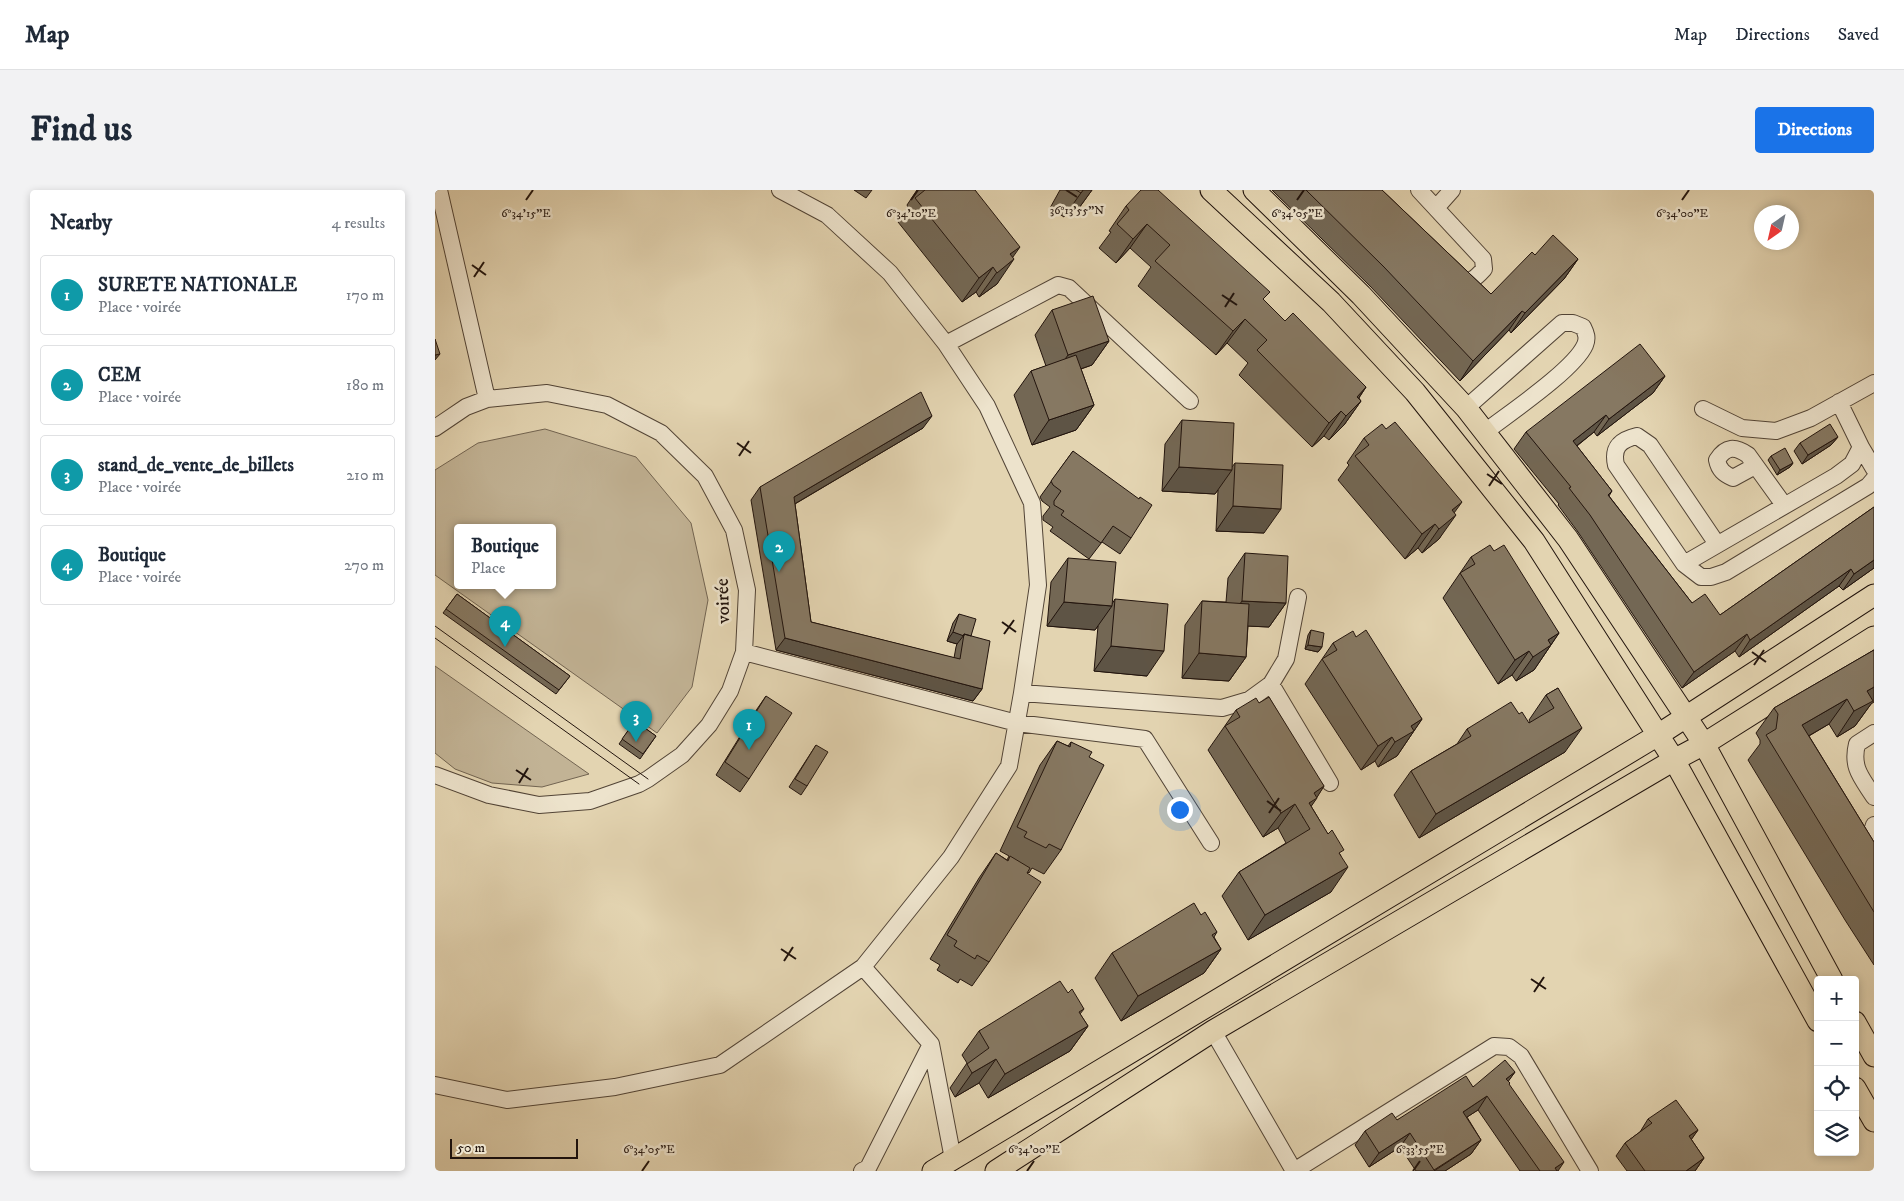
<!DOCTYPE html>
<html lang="en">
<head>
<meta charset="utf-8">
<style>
	:root { --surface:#fff; --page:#f2f2f3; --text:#1f2937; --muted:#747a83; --line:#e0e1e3; --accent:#1a73e8 }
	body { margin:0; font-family:"IM FELL DW Pica",serif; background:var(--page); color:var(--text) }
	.controls { position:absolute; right:15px; bottom:15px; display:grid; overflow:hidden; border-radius:5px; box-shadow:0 2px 8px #0003 }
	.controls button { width:45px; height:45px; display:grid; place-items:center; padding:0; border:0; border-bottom:1px solid var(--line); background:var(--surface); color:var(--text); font:25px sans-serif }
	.compass { position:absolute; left:1319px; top:15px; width:45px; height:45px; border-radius:50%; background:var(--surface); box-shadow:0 2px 8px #0003; rotate:214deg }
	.scale { position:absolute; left:15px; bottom:12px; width:128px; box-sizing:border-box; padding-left:5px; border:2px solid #22140d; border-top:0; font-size:14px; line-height:18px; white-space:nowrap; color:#22140d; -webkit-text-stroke:4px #ede3cc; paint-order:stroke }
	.you { position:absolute; left:744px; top:619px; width:18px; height:18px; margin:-12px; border:4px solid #fff; border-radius:50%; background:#1a73e8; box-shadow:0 0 0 8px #1a73e833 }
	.badge { display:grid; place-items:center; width:32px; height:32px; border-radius:50%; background:var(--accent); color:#fff; font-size:16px; font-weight:700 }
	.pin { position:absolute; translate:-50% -41px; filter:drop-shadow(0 1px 2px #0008) }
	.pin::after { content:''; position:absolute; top:26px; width:18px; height:15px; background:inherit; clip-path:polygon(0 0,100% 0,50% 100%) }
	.popup { position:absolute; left:19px; top:334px; width:102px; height:65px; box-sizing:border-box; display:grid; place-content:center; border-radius:5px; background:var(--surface); filter:drop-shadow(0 1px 4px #0005); font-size:16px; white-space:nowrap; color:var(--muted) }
	.popup b { font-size:19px; color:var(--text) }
	.popup::after { content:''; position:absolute; left:50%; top:100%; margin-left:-10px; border:10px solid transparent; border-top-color:var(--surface) }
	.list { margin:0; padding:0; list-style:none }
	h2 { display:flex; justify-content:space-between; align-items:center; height:65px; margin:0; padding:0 20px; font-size:21px }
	h2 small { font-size:16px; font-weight:400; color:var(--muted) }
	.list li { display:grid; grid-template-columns:32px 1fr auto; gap:15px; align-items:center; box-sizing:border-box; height:80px; margin:0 10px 10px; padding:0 10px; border:1px solid var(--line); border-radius:5px }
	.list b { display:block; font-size:19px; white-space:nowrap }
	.list p { margin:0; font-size:16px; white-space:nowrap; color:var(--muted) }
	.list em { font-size:16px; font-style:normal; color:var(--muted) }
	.icon { flex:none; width:28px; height:28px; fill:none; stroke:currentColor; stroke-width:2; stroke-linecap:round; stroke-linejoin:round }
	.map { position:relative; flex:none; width:1439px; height:981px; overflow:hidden; border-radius:5px }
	header { display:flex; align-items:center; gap:30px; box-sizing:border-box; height:70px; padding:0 25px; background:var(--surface); border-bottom:1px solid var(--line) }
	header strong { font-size:24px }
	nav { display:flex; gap:28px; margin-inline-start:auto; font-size:18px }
	.intro { display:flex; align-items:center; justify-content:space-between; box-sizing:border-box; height:120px; padding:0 30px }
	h1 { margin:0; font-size:35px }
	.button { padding:12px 22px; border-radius:5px; background:var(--accent); color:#fff; font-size:18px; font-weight:700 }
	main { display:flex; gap:30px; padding:0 30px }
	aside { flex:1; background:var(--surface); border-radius:5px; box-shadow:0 2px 8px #0003 }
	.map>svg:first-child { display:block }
	.green { fill:#c2b395; stroke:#726451; fill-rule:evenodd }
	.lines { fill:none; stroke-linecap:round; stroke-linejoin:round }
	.minor-casing { stroke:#524436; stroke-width:18 }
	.major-casing { stroke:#22140d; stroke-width:23 }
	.minor { stroke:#ede3cc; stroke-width:16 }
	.major { stroke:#e3d4b1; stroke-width:21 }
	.tram { stroke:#22140d; stroke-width:1 }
	.wall { fill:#736754; stroke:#22140d }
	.shaded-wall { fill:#5e5445; stroke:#22140d }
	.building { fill:#867862; stroke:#22140d }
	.ticks { fill:none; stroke:#22140d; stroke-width:2 }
	.labels { text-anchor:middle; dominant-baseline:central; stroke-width:5; stroke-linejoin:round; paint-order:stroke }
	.street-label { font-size:19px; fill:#22140d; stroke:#ede3cc }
	.ticks-label { font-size:12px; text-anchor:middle; fill:#22140d; stroke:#ede3cc; stroke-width:5; stroke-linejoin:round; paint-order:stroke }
</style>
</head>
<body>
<header>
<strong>Map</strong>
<nav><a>Map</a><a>Directions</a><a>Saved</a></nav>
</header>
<div class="intro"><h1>Find us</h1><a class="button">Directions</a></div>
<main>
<aside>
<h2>Nearby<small>4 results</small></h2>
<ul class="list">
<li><span class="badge" style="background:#0f9aa8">1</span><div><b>SURETE NATIONALE</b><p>Place · voirée</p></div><em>170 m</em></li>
<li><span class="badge" style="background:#0f9aa8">2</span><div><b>CEM</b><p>Place · voirée</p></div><em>180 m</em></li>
<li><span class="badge" style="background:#0f9aa8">3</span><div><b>stand_de_vente_de_billets</b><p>Place · voirée</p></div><em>210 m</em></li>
<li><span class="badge" style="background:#0f9aa8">4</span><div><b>Boutique</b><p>Place · voirée</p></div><em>270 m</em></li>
</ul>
</aside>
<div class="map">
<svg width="1439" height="981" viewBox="0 0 1439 981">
	<rect width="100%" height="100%" fill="#e3d4b1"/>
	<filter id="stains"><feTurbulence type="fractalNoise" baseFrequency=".004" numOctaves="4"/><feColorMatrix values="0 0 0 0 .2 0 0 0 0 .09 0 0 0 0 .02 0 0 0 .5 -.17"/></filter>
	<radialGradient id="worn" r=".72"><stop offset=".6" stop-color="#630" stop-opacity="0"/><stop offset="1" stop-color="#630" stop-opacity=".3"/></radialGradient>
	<path class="green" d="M110,239L201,267L256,333L273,410L257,497L222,543L0,385V280L43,253ZM22,338H118V396H22Z
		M0,476L154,584L107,597L57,593L20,579L0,563Z"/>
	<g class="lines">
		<g class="minor-casing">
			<path id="minor" d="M4,0L52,209
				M984,0L1048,69L1049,79C1040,89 1035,94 1021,89
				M1001,18L1017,0
				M511,154L623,95L634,98L755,211
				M1031,218L1127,133H1138L1148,137C1151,143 1153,148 1150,155C1139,180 1073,224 1050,242
				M1268,219L1307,238L1341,241L1376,228L1439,193
				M0,238L31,217L52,209L112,203L172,215L226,243L270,286L299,340L312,400L309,462L295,501L274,535L247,565L213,589L204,594L155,611L104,615L54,605L0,585
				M1426,257L1439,279
				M1320,276L1298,288C1289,284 1284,280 1282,270C1291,256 1300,256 1313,265L1349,315
				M1282,354L1215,255L1202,246C1185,250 1177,257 1181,275L1249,374L1266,387H1276L1291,382L1433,296L1439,289
				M1249,374L1401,286L1417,274L1426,257L1404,212
				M309,462L582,533L710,549L776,653
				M836,494L895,593
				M587,503L787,518L814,510L836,494L851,469L863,407
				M1439,543L1422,554C1416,578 1427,588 1439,607
				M1439,635C1436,642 1435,648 1439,655
				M428,777L496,854L518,969
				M778,841L859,981
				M0,895L72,910L180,897L285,875L428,777L516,667L574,576L587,503L603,395L597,313L552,216L511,154L455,83L392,25L345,0
				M427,981L433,978L496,854
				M859,981L1059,856L1074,857L1086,866L1155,981"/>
		</g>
		<g class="major-casing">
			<path id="major" d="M776,0L896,112L980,202L1099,351L1239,570L1383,831
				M819,0L926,105L1031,218L1133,349L1269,554L1397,790
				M1420,832L1439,866
				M1420,898L1439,931
				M498,981L1223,545L1439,405
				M561,981L778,841L1239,570L1269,554L1439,447"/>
		</g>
		<use href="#minor" class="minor"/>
		<use href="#major" class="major"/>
		<path class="tram" d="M0,436L213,589
			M0,448L204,594"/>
	</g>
	<path class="wall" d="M419,0H437L431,8Z
		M482,0H540L577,67L562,94L544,107L541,102L527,112L463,32L473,17L472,15Z
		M625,0H657L644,18L637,16L629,27L615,18Z
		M837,0H947L1056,104L1100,65L1143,69L1129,89L1076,143L1074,140L1025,191L935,96Z
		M691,16L829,110L850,131L931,197L924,208L926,211L909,235L894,250L889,246L877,257L804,185L813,173L792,153L781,165L703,96L716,77L695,58L681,73L664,58L676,42L674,41Z
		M617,120L674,151L657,175L646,179L659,215L641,240L597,255L579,205L596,181L611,176L600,145Z
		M1230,186L1218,203L1162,246L1159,242L1142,256L1177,301L1174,306L1257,413L1285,425L1439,317V378L1408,400L1404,396L1304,467L1300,461L1247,498L1143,342L1123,315L1124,314L1079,259L1091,242Z
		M747,230L797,277L800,273L829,343L781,341L783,300L780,304L727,301L730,254Z
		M488,238L360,314L376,432L519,468L521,457L522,454L512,451L518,433L524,424L536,446L547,499L538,511L341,460L316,310L325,297Z
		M1403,247L1396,255L1367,274L1359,261L1365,253Z
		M929,248L1019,323L1004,349L987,363L983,358L970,369L903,290L914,275L912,273Z
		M638,261L696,348L685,364L667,352L654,369L615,341L618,337L608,330V326L615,317L607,311L605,307Z
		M1336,266L1358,273L1355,277L1342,285L1333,270Z
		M1059,361L1124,443L1099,480L1081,491L1077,485L1063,494L1008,408L1036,367Z
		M810,363L851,413L834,437L813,436L811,467L794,491L747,488L750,435L767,411L791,412L793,388Z
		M633,368L677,414L680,409L712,486L659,481L663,436L660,440L612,436L616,392Z
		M22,404L135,486L121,504L8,423Z
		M876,440L887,457L883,462L870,459L873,445Z
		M921,447L987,529L962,566L943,577L940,571L926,580L870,494L898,453Z
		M1439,460L1436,514L1420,536L1402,547L1394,534L1374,546L1439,652V775L1410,730L1313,570L1325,554V550L1321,543L1339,518Z
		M1123,498L1130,562L984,648L959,605L976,581L1022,554L1032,539L1084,524L1094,533L1095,532L1094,530L1111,505Z
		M331,506L314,589L305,602L281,585L322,519Z
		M824,513L889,596L876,616L906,666L896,702L813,750L787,706L804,682L851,653L843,638L828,647L773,560L801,520Z
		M200,531L221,546L205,569L184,554Z
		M622,551L633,556L636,552L654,567L626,660L609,684L597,678L594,683L593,682L554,772L537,796L525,789L523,793L502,780L505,775L495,769L544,688L561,663L572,670L574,666L565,661L605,575Z
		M381,555L372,596L366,605L354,597Z
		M766,725L782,742L779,747L786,759L769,783L686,831L660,788L677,763Z
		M633,803L649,819L645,824L653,836L635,861L553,908L544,893L520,907L515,898L532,873L527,865L544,841Z
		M1080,882L1073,891L1074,895L1123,981H1085L1043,920L1032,927L1046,950L1036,964L1010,981H981L965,957L934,977L920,955L930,941L962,930L1038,897Z
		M1213,929L1263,940L1256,949L1269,968L1260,981H1192L1181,966L1190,953L1205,942Z"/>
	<path class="shaded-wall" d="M648,0H657L644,18L637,16L629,27Z
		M712,34L695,58L681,73L698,49Z
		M585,57L573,74L579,69L562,94L544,107L575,64Z
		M1143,69L1129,89L1076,143L1090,123Z
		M558,77L541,102L527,112L544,88Z
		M1087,121L1074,140L1025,191L1038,171Z
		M810,129L792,153L781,165L798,141Z
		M674,151L657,175L616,189L633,165Z
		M5,164L0,170V165Z
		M1230,186L1218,203L1162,246L1174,229Z
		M931,197L914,222L922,207Z
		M926,211L909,235L894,250L911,226Z
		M659,215L641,240L597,255L614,230Z
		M906,221L889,246L877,257L894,233Z
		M1171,225L1159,242L1126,268L1138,251Z
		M497,226L488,238L351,319L359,307Z
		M1403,247L1396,255L1367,274L1373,265Z
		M1358,273L1355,277L1342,285L1345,280Z
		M744,277L797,280L780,304L727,301Z
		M1027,312L1014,330L1021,325L1004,349L987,363L1017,320Z
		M798,316L846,319L829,343L781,341Z
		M1000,334L983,358L970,369L987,344Z
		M1439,370V378L1408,400L1419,384Z
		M1416,379L1404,396L1304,467L1315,450Z
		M807,411L851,413L834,437L790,435Z
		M629,412L677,416L660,440L612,436Z
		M518,442L529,445L522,454L512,451Z
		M1124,443L1099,480L1081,491L1098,467L1113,450Z
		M1312,444L1300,461L1247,498L1259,482Z
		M350,448L547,499L538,511L341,460Z
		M873,455L887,457L883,462L870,459Z
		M676,456L729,461L712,486L659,481Z
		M1094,461L1077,485L1063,494L1080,470Z
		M764,463L811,467L794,491L747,488Z
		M1439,497V512L1436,514L1420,536L1402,547L1432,501Z
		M1412,509L1394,534L1349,560L1367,535Z
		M987,529L962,566L943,577L960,552L976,536Z
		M1147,538L1130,562L984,648L1001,624Z
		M957,547L940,571L926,580L943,556Z
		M889,596L881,609L882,608L868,628L879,603Z
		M860,614L843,638L828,647L846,623Z
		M913,677L896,702L813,750L830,725Z
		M786,759L769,783L686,831L703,806Z
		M653,836L635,861L553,908L570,884Z
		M561,869L544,893L520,907L537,883Z
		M1080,882L1070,896L1071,889Z
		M1052,906L1043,920L1018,936L1028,922Z
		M1263,940L1254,953V946Z
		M975,943L965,957L934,977L944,963Z
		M1046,950L1036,964L1010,981H999Z
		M1269,968L1260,981H1251Z
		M1129,972L1123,981H1118L1120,978Z"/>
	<path class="building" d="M490,0H540L585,57L575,64L579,69L562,83L558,77L544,88L480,8Z
		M641,0H648L646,3Z
		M706,0H723L835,102L828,109L850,131L858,123L931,197L922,207L926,211L911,226L906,221L894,233L822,160L832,150L810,129L798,141L720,71L735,55L712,34L698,49L682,34L694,20L691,16Z
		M871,0H947L1056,104L1097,62L1100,65L1118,45L1143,69L1090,123L1087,121L1038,171L949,77Z
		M658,106L674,151L633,165L617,120Z
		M0,149L5,164L0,165Z
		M1205,154L1230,186L1174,229L1171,225L1138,251L1177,301L1173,305L1257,413L1270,404L1285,425L1439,317V370L1419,384L1416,379L1315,450L1312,444L1259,482L1155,325L1134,298L1136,297L1091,242Z
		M641,165L659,215L614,230L596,181Z
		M486,202L497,226L359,307L376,432L525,469L529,444L555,451L547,499L350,448L325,297Z
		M747,230L799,233L797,280L744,277Z
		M960,232L1027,312L1017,320L1021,325L1004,339L1000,334L987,344L920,266L934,255L929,248L947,234L951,239Z
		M1395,234L1403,247L1373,265L1365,253Z
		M1350,258L1358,273L1345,280L1336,266Z
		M638,261L704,309L705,307L717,315L696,348L678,336L666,353L626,325L629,321L619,315V311L626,301L618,295L616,291Z
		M800,273L848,275L846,319L798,316Z
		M1055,355L1059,361L1069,355L1124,443L1113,450L1116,455L1098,467L1094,461L1080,470L1025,383L1040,374L1036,367Z
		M810,363L853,366L851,413L807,411Z
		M633,368L681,372L677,416L629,412Z
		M22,404L135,486L124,500L11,419Z
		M680,409L733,414L729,461L676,456Z
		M767,411L814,414L811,467L764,463Z
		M524,424L541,429L536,446L529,444V446L518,442Z
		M876,440L889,443L887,457L873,455Z
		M931,440L987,529L976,536L979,541L960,552L957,547L943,556L887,469L902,460L898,453L918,441L921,447Z
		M1439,460V497L1432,501L1438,511L1419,521L1412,509L1367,535L1439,652V722L1331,545L1341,539L1343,524L1339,518Z
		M1123,498L1147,538L1001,624L976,581L1036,546L1032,539L1076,512L1084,524L1087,522L1094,533L1119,518L1111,505Z
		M331,506L357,523L314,589L290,572Z
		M834,507L889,596L879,603L882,608L874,613L893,644L897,640L909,660L904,663L913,677L830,725L804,682L875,639L860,614L846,623L790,536L805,527L801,520L821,508L824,513Z
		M200,531L221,546L208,564L187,549Z
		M622,551L635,557L636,552L657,562L654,567L669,575L626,660L614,654L611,658L589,647L592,642L582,637Z
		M381,555L393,562L372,596L360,589Z
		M561,663L573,671L575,666L595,678L592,683L606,692L554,772L542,765L540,769L519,756L522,751L512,745Z
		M759,713L766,725L770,722L782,742L777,745L786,759L703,806L677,763Z
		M625,791L633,803L637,799L649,819L644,822L653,836L570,884L561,869L537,883L532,874L554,858L544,841Z
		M1070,870L1080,882L1071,889L1075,893L1074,894L1129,972L1120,978L1122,981H1105L1052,906L1028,922L1046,950L999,980L975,943L944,963L930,941L957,923L962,930L1031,886L1038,897Z
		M1241,910L1263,940L1254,946L1269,968L1251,981H1210L1190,953L1217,933L1213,929Z"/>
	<path class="ticks" d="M631,0L642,7M91,10L98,0M476,10L483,0M862,10L869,0M1247,10L1254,0M37,75L51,85M39,87L49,72M787,105L802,115M790,117L799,103M302,253L316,263M304,266L314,251M1052,284L1067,294M1054,296L1064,281M567,432L581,442M569,444L579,430M1317,462L1331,472M1319,475L1329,460M81,580L96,590M84,593L93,578M832,611L846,621M834,623L844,608M346,759L361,769M349,771L358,757M1096,789L1111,799M1099,802L1109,787M207,981L214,971M592,981L599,971M978,981L985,971"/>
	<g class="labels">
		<g class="street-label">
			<text transform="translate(288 411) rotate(-92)">voirée</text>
		</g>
	</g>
	<g class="ticks-label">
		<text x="642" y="24">36°13'55"N</text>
		<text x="91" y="27">6°34'15"E</text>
		<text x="476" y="27">6°34'10"E</text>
		<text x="862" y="27">6°34'05"E</text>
		<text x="1247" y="27">6°34'00"E</text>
		<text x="214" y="963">6°34'05"E</text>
		<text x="599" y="963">6°34'00"E</text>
		<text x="985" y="963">6°33'55"E</text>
	</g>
	<rect width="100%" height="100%" filter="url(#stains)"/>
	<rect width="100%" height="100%" fill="url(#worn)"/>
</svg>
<div class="controls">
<button>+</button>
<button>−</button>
<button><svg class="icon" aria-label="locate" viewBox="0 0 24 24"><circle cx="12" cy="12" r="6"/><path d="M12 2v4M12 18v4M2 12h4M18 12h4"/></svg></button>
<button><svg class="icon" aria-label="layers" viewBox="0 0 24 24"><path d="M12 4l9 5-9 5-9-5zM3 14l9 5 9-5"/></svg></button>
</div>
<svg class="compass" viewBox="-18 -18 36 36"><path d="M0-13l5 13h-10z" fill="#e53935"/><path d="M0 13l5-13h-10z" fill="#747a83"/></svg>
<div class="scale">50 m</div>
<div class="you"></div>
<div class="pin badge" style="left:314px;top:560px;background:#0f9aa8">1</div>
<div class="pin badge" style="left:344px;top:382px;background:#0f9aa8">2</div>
<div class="pin badge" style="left:201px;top:552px;background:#0f9aa8">3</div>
<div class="pin badge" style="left:70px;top:457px;background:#0f9aa8">4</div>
<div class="popup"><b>Boutique</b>Place</div>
</div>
</main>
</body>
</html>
